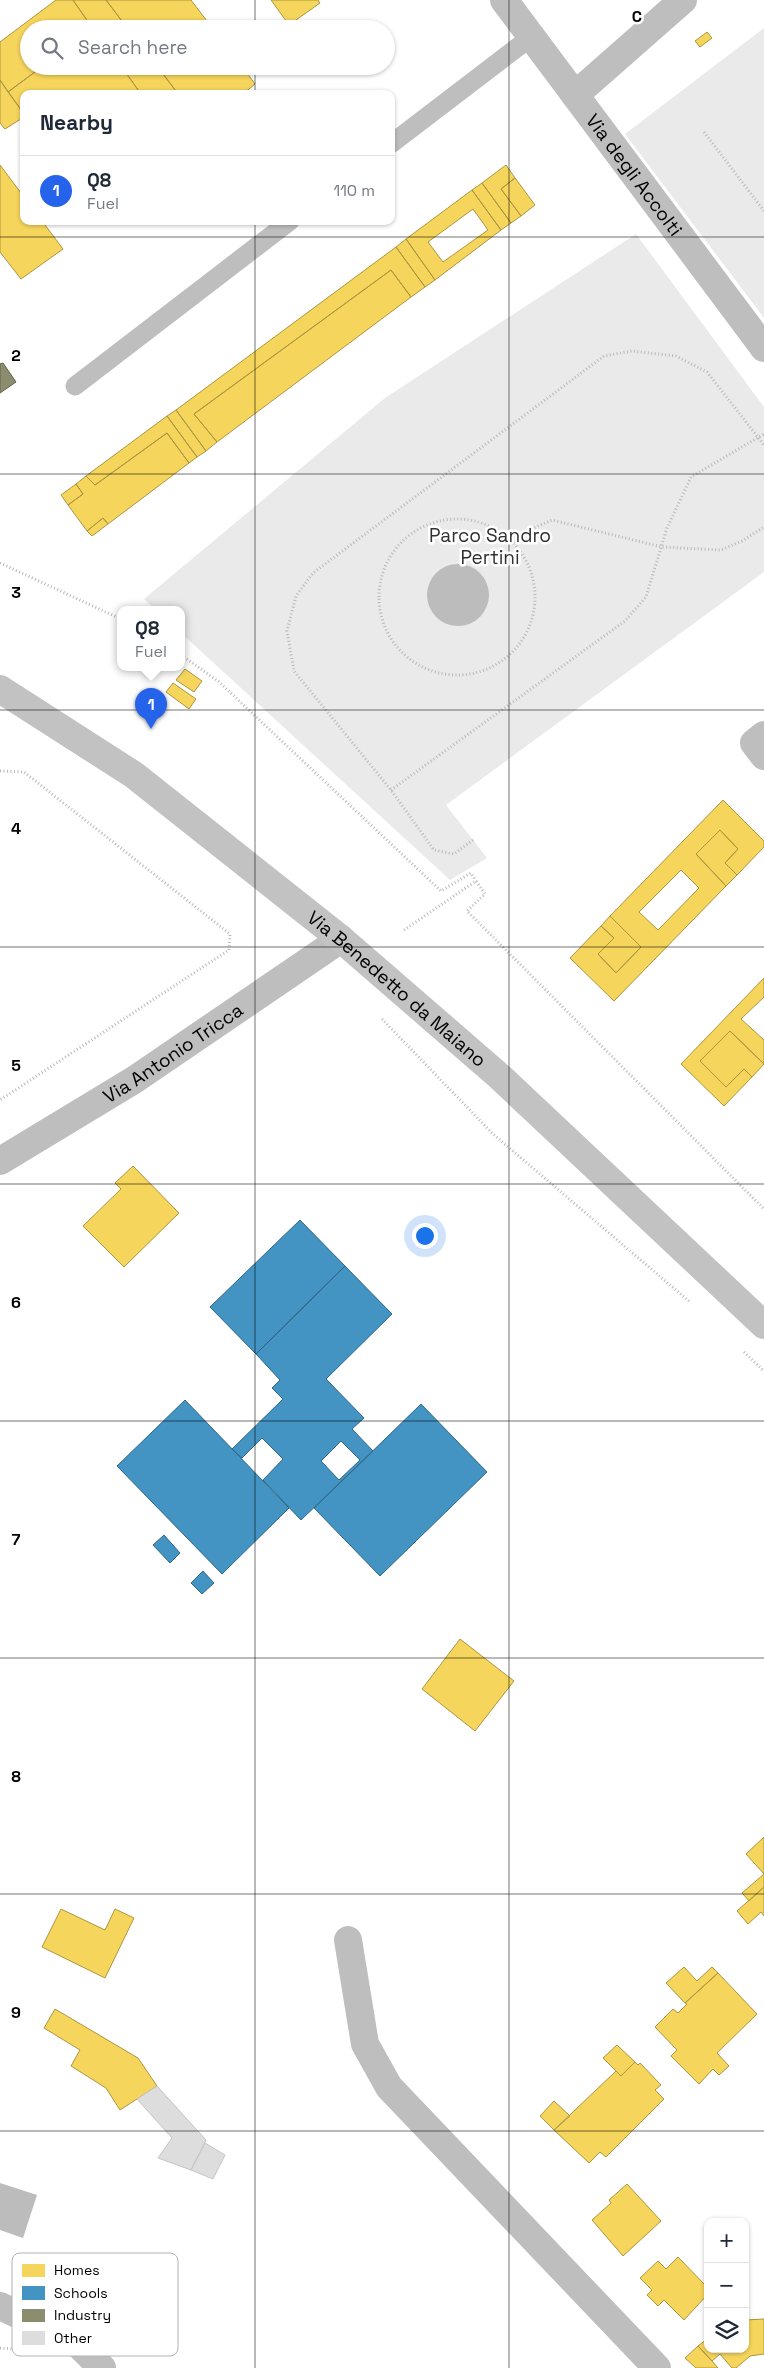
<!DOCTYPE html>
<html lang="en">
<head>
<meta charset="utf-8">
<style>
	:root { --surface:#fff; --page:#f6f6f7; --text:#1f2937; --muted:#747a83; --line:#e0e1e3; --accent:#2563eb }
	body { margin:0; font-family:"Space Grotesk",sans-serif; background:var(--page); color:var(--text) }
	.controls { position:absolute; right:15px; bottom:15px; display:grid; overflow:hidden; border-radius:10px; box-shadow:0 1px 4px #0004 }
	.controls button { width:45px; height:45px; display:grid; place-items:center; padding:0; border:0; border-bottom:1px solid var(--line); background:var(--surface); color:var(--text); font:25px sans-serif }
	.you { position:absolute; left:424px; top:1235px; width:18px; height:18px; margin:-12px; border:4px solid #fff; border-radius:50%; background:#1a73e8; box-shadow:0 0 0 8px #1a73e833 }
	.badge { display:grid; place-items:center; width:32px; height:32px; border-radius:50%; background:var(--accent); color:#fff; font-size:16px; font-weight:700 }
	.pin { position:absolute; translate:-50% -41px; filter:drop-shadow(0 1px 2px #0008) }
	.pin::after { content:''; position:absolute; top:26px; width:18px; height:15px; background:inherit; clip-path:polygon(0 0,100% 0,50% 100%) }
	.popup { position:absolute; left:117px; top:606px; width:68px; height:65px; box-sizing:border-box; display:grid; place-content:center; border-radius:10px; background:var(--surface); filter:drop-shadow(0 1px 4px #0005); font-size:16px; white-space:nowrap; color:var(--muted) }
	.popup b { font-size:19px; color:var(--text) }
	.popup::after { content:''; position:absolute; left:50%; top:100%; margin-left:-10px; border:10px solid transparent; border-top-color:var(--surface) }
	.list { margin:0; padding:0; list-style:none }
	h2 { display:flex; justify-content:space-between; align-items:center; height:65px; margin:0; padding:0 20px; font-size:21px }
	h2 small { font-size:16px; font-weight:400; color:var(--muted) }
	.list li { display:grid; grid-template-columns:32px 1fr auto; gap:15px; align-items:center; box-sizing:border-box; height:70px; padding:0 20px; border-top:1px solid var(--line) }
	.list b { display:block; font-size:19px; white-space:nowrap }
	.list p { margin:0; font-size:16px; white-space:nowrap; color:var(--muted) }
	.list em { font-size:16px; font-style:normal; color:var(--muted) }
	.icon { flex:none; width:28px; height:28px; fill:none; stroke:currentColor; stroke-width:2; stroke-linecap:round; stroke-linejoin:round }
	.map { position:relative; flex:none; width:764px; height:2368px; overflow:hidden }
	.search { position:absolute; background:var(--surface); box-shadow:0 1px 4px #0004; left:20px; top:20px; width:375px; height:55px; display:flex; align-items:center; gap:12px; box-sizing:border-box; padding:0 18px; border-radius:28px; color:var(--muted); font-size:19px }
	.panel { position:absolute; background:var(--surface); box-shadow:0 1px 4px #0004; left:20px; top:90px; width:375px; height:135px; border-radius:10px }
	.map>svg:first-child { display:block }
	.green { fill:#eaeaea }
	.water { fill:#bcbcbc }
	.homes { fill:#f6d55c; stroke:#ac9540; fill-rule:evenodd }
	.schools { fill:#4393c3; stroke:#2f6788; fill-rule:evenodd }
	.industry { fill:#8c8c6e; stroke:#62624d }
	.building { fill:#ddd; stroke:#c5c5c5 }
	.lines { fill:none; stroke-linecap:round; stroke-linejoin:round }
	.path { stroke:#b8b8b8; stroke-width:3; stroke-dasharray:1 2.5; stroke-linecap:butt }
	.service { stroke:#bebebe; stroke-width:19 }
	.minor { stroke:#bebebe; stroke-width:28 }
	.secondary { stroke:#c2c2c2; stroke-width:28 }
	.grid { fill:none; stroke:#000; stroke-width:1; stroke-opacity:0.55 }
	.labels { text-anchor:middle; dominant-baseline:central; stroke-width:5; stroke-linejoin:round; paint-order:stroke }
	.street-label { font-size:19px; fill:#000; stroke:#fff }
	.park-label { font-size:19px; fill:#303030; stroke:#fff }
	.key { fill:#fff; stroke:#b2b2b2; stroke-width:1 }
	.key-label { font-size:14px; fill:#000 }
	.grid-label { font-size:16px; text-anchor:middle; font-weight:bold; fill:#000; stroke:#fff; stroke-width:5; stroke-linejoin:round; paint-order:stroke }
</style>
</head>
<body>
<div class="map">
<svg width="764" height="2368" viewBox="0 0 764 2368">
	<rect width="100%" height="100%" fill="#fff"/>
	<path class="green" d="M764,28V318L625,134Z
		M636,234L764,407V572L446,805L487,858L450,880L181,633V610H156L144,599L385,398Z"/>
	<path class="water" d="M427 595a31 31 0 1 1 62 0a31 31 0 1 1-62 0Z
		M0,2183L37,2195L23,2238L0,2230Z"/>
	<path class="homes" d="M56,0H73L93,29H29V66H43L8,92L0,80V42Z
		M73,0H106L128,29H93Z
		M106,0H191L213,29H128Z
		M271,0H318L320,3L289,25Z
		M707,32L712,38L700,47L695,41Z
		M43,66H121L141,94H24V114L8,92Z
		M121,66H157L176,91L173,94H141Z
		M157,66H242L255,84L243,94H178Z
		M0,80L24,114V117L5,129L0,123Z
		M0,165L24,197V221H42L63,249L21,279L0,252Z
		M506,165L515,178L501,189L521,216L511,223L482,183Z
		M515,178L535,205L521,216L501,189Z
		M482,183L511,223L501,230L472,190Z
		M472,190L501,230L435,280L406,239ZM473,209L488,230L443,262L428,242Z
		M406,239L435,280L425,287L396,247Z
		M396,247L425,287L411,297L391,270L194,414L217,442L206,451L176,410Z
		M391,270L411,297L217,442L194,414Z
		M176,410L206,451L197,457L167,416Z
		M167,416L197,457L189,463L167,433L95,485L86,476Z
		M167,433L189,463L108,524L103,518L87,531L68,505L83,494L76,484L86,476L95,485Z
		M76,484L83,494L68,505L61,495Z
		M103,518L108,524L92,536L87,531Z
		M185,669L202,681L194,692L176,680Z
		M173,683L196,699L189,709L166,692Z
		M723,800L764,841V847L737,875L725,863L738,849L720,830L696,854L726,886L614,1001L570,958L601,926L614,938L598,954L616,973L641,947L610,916ZM681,870L699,888L658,930L639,912Z
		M720,830L738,849L725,863L737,875L726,886L696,854Z
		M610,916L641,947L616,973L598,954L614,938L601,926Z
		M764,978V997L741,1019L764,1040V1064L730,1031L700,1061L726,1087L744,1069L752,1077L724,1106L681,1064Z
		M730,1031L764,1064L752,1077L744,1069L726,1087L700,1061Z
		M133,1166L179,1213L124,1267L83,1226L121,1189L115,1183Z
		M460,1639L514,1681L475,1731L422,1689Z
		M764,1837V1887L749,1901L742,1893L764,1874L746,1854Z
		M764,1887V1916L761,1912L748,1924L737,1911Z
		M61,1909L105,1930L115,1909L134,1918L105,1978L42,1947Z
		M684,1967L697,1981L712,1967L718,1973L685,2003L666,1983Z
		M718,1973L757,2014L717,2053L729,2066L719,2075L713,2069L699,2084L671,2056L677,2050L655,2027L673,2009L678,2013L687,2004L685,2003Z
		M55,2009L138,2058L157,2086L120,2110L106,2088L71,2066L80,2050L44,2028Z
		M617,2045L635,2062L621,2076L603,2058Z
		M635,2062L638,2065L640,2063L661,2085L655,2090L664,2099L606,2157L600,2152L589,2163L554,2130L616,2071L621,2076Z
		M554,2101L570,2116L554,2130L540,2116Z
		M627,2184L661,2221L623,2256L592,2220L611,2203L609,2200Z
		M678,2257L708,2288V2294L684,2320L664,2300L658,2306L647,2295L652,2290L640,2278L658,2261L666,2269Z
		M131,2299L147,2311L153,2303L178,2322L162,2342L122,2310Z
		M764,2319V2354L750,2356L736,2368H732L720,2354L712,2361L698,2346L707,2339L705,2337L708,2334V2349H745V2320Z
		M698,2346L712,2361L718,2368H696L685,2358Z"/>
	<path class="schools" d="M300,1220L345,1266L256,1354L210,1307Z
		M345,1266L392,1314L326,1379L364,1418L352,1429L373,1451L301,1520L263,1480L283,1459L262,1438L242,1458L232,1449L283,1399L272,1388L280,1380L256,1354ZM341,1441L360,1460L339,1480L321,1461Z
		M185,1400L289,1508L222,1574L117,1466Z
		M421,1404L487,1472L380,1576L314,1508Z
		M164,1535L180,1553L170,1563L153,1545Z
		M203,1571L214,1583L202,1594L191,1583Z"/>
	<path class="industry" d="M3,363L16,382L0,393V364Z"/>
	<path class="building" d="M157,2086L206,2140L191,2170L158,2158L172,2138L137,2099Z
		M205,2143L225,2155L213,2179L191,2170Z"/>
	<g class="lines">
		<path class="path" d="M704,132L764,211
			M379 597a78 78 0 1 1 156 0a78 78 0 1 1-156 0Z
			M514,541L536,527L552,520L662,547L721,550L742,541L764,527
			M0,563L121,619
			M181,655L218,681L441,891L471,873L476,881
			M0,771L24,772L230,934L229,950L0,1100
			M391,790L625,621L646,597L667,528L691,477L764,434
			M473,840L454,854L434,850L391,790L294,671L287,631L296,596L313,573L604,356L632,351L676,356L707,372L764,445
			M404,930L476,881L485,894L467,911L764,1209
			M382,1019L493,1134L690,1302
			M744,1352L764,1371
			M0,2348L14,2349"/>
		<path class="service" d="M391,144L531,37
			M75,386L290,221"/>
		<g class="minor">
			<path id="s1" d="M504,0L764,348"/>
			<path d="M575,95L683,0"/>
			<path d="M764,735L754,743L764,756"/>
			<path id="s2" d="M0,1161L134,1080L341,939"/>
			<path d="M348,1940L365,2044L389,2087L657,2368"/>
			<path d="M0,2306L76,2342L102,2368"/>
		</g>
		<path class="secondary" id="s3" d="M0,689L134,775L341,939L499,1076L764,1325"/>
	</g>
	<path class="grid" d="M255,0V29M509,0V2368M255,66V94M255,221V2368M0,237H764M0,474H764M0,710H764M0,947H764M0,1184H764M0,1421H764M0,1658H764M0,1894H764M0,2131H764"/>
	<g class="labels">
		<g class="street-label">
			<text stroke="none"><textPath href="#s1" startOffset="218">Via degli Accolti</textPath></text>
			<text stroke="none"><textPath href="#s3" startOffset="498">Via Benedetto da Maiano</textPath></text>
			<text stroke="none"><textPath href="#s2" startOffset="204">Via Antonio Tricca</textPath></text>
		</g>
		<g class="park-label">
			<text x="490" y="535">Parco Sandro<tspan x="490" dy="22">Pertini</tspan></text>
		</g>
	</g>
	<rect x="12" y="2253" width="166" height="103" rx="8" class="key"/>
	<rect x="22" y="2264" width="23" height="13" fill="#f6d55c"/>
	<rect x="22" y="2286" width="23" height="14" fill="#4393c3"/>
	<rect x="22" y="2309" width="23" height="13" fill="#8c8c6e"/>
	<rect x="22" y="2331" width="23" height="14" fill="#ddd"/>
	<g class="key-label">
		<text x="54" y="2275">Homes</text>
		<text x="54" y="2298">Schools</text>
		<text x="54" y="2320">Industry</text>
		<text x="54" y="2343">Other</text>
	</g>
	<g class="grid-label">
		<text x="637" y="22">C</text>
		<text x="16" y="361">2</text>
		<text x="16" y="598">3</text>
		<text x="16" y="834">4</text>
		<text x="16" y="1071">5</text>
		<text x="16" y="1308">6</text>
		<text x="16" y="1545">7</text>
		<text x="16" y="1782">8</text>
		<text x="16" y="2018">9</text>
	</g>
</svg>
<div class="controls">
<button>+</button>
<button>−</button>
<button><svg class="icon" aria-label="layers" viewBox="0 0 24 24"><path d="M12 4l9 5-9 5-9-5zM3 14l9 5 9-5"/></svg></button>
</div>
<div class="you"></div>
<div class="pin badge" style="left:151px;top:729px">1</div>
<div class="popup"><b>Q8</b>Fuel</div>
<div class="search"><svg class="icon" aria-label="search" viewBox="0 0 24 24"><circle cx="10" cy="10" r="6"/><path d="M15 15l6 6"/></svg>Search here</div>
<section class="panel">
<h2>Nearby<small></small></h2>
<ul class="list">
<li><span class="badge">1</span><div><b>Q8</b><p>Fuel</p></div><em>110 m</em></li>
</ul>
</section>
</div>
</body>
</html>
